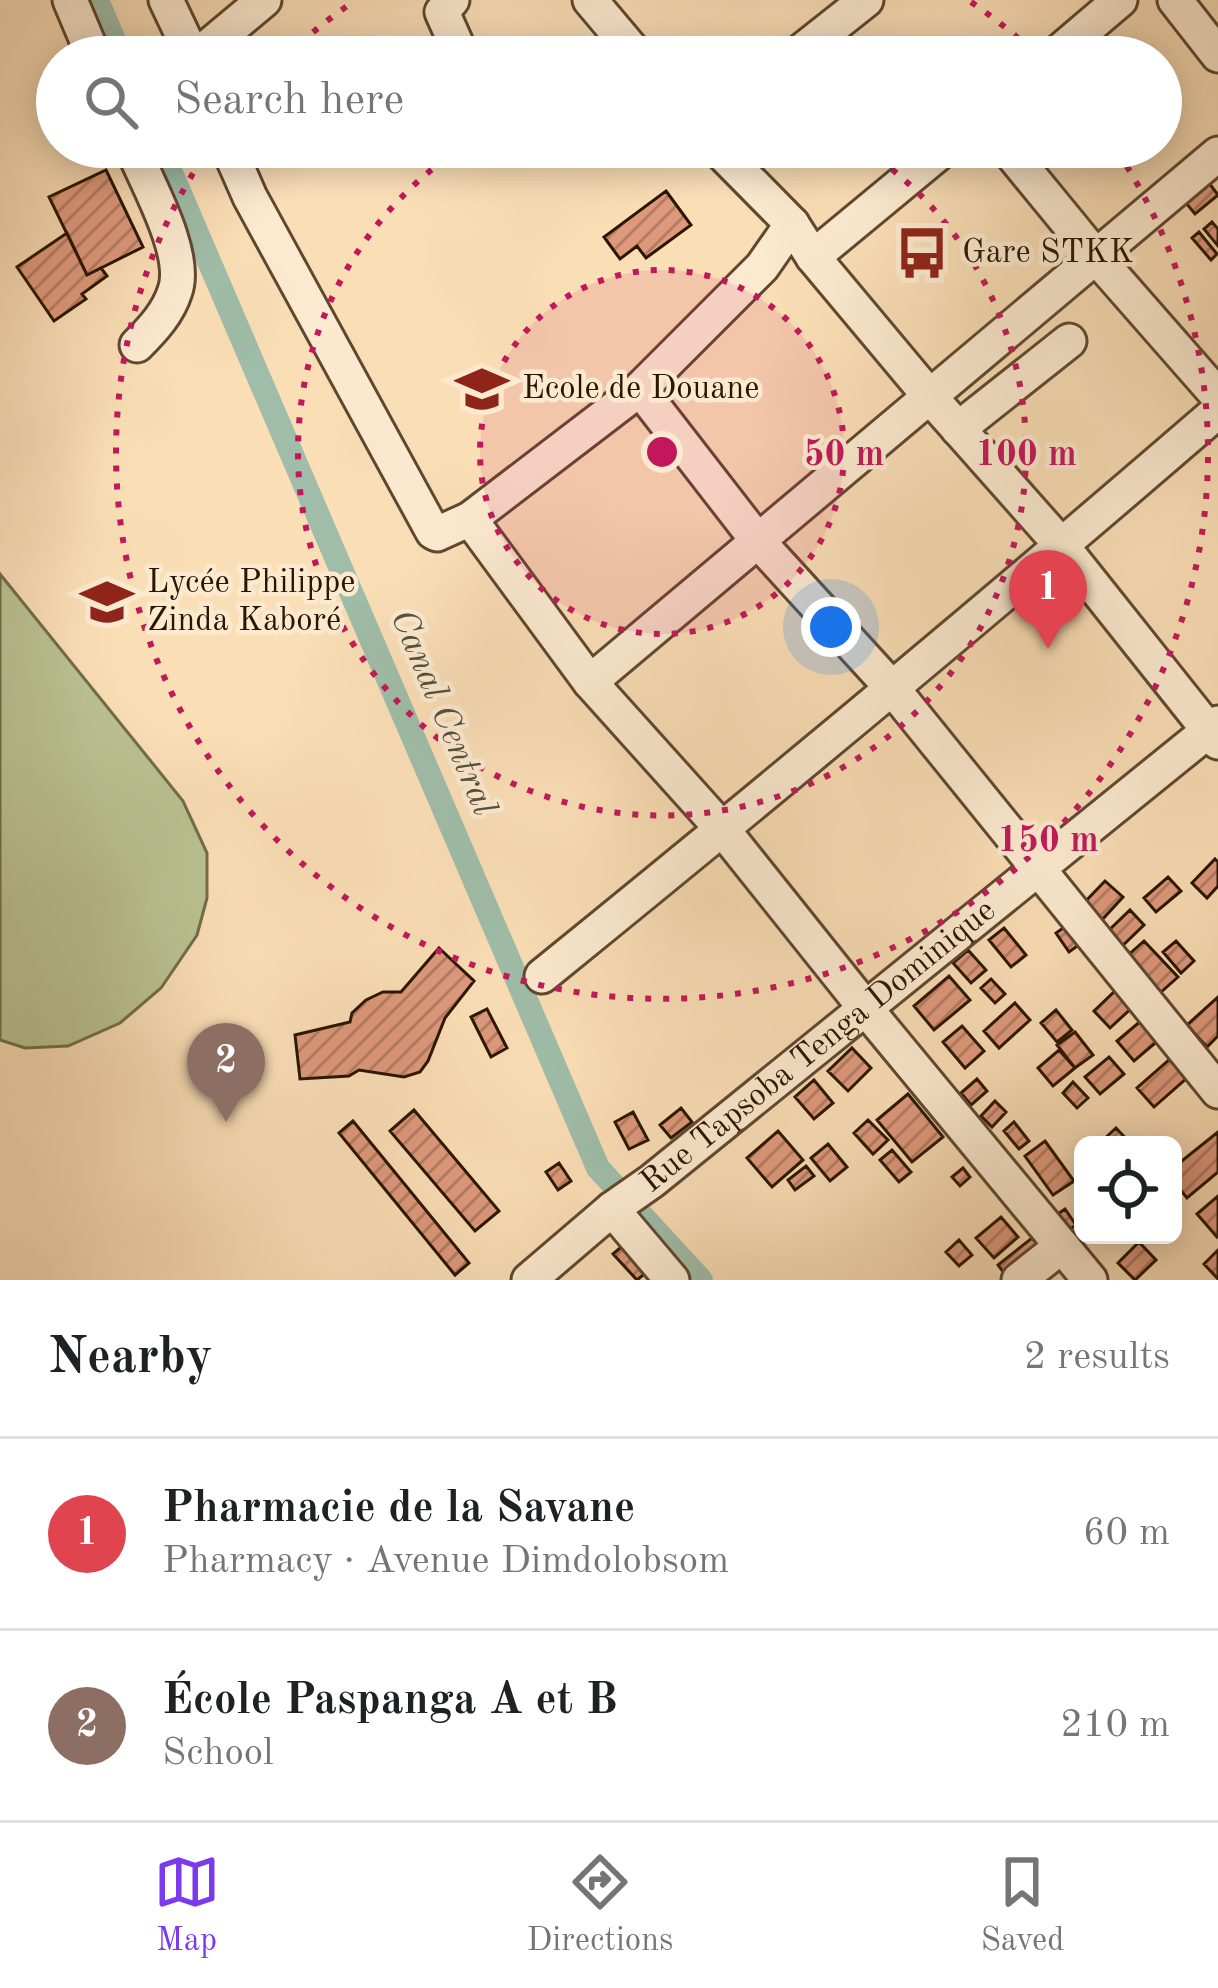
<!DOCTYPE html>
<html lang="en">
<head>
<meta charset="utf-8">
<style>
	:root { --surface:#fff; --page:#f2f2f2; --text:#202124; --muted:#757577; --line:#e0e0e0; --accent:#7c3aed }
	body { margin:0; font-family:"Old Standard TT",serif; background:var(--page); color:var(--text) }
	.controls { position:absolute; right:36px; bottom:36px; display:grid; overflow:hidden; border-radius:18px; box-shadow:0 6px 30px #0003 }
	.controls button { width:108px; height:108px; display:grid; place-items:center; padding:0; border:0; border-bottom:3px solid var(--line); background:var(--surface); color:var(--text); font:60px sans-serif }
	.you { position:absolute; left:831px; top:627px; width:42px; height:42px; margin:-30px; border:9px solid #fff; border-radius:50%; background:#1a73e8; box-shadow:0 0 0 18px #1a73e833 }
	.badge { display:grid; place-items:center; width:78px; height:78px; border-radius:50%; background:var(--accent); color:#fff; font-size:39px; font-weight:700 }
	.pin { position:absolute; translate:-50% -99px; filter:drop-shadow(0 3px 6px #0008) }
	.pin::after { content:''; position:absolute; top:63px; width:42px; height:36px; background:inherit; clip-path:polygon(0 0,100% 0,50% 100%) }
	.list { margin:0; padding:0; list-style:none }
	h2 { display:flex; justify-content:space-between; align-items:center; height:156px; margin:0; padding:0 48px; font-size:51px }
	h2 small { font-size:39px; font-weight:400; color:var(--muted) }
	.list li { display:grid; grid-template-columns:78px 1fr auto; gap:36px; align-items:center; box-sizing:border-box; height:192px; padding:0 48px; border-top:3px solid var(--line) }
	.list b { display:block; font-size:45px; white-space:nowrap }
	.list p { margin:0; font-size:39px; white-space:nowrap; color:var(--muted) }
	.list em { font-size:39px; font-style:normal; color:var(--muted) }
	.icon { flex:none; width:66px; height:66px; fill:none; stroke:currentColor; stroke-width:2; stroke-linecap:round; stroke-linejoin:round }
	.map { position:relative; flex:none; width:1218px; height:1280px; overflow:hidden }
	.search { position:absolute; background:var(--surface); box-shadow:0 6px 30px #0003; left:36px; right:36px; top:36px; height:132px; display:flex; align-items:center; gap:30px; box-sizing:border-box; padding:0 42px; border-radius:66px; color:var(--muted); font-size:45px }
	.sheet { height:540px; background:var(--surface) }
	nav { display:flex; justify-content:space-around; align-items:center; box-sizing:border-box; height:168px; border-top:3px solid var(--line); background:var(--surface); font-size:33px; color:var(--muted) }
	nav a { display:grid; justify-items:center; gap:6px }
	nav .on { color:var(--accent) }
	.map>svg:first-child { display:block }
	.pitch { fill:#bac291; stroke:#726c4a; stroke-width:3 }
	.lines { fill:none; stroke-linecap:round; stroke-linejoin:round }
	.canal { stroke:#9fbda9; stroke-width:24 }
	.building { fill:url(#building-hatch); stroke:#2b1503; stroke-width:3 }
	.minor-casing { stroke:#5f4730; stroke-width:39 }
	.minor { stroke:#fcead0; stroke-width:33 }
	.ring { fill:none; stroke:#c2185b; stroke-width:6; stroke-dasharray:6 12 }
	.labels { text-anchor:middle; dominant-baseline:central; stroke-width:9; stroke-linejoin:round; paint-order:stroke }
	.poi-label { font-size:33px; fill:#2b1503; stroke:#fcead0; text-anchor:start }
	.street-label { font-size:33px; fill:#2b1503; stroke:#fcead0 }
	.water-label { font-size:36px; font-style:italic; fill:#54503d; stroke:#fcead0 }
	.centre { fill:#c2185b; stroke:#fcead0; stroke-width:6 }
	.ring-label { font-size:36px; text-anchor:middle; font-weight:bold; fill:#c2185b; stroke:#fcead0; stroke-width:9; stroke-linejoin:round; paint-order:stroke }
</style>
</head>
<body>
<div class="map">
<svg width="1218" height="1280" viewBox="0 0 1218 1280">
	<defs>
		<pattern id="building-hatch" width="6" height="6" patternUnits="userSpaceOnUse" patternTransform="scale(3)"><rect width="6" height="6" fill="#de997c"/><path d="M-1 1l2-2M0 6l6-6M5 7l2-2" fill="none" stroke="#b47c63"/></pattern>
	</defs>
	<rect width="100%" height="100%" fill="#fadeb6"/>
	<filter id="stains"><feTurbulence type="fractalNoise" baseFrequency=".00167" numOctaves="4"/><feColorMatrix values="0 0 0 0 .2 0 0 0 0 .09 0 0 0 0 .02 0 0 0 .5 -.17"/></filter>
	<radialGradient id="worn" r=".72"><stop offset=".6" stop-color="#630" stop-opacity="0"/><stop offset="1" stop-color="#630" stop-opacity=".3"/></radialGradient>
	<path class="pitch" d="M0,574L183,801L207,853V898L197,935L161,988L120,1023L68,1046L25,1048L0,1040Z"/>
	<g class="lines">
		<path class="canal" d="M97,0L121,57
			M160,147L598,1168L701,1280"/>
	</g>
	<path class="building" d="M106,170L143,247L87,275L49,197Z
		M1201,172L1218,195L1195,214L1177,192Z
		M666,191L691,225L646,258L637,246L620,259L604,237Z
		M1212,222L1218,229V246L1204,229Z
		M1199,232L1217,254L1211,260L1192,238Z
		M67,233L87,275L101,268L107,276L82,294L86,299L54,321L17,267Z
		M1215,859L1218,862V886L1207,898L1192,883Z
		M1168,877L1181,891L1156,912L1144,898Z
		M1105,881L1123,897L1099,923L1081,906Z
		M1130,910L1144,925L1119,949L1105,934Z
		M1073,921L1086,940L1069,952L1056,933Z
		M1004,928L1026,955L1011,967L989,940Z
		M1144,941L1178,977L1160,993L1126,957Z
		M1176,941L1194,961L1181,973L1163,952Z
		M439,948L474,981L445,1018L428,1061L420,1072L404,1077L359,1070L349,1076L300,1079L295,1035L350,1022L352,1013L366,1000L383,992H401Z
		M968,950L986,970L971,983L953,963Z
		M949,976L970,1000L934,1030L914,1006Z
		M991,979L1005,994L995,1003L981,988Z
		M1119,987L1136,1004L1110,1028L1094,1011Z
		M1218,997V1036L1207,1047L1187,1025Z
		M1015,1003L1030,1020L999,1048L984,1031Z
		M487,1009L507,1048L491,1057L471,1017Z
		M1056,1010L1072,1030L1057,1042L1041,1023Z
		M1143,1019L1160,1039L1134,1061L1117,1041Z
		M962,1026L984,1051L965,1068L943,1042Z
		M1075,1032L1093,1055L1075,1068L1057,1045Z
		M852,1048L871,1068L848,1091L828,1071Z
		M1059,1050L1075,1068L1053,1086L1038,1068Z
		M1109,1057L1124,1074L1100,1094L1085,1077Z
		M1171,1058L1188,1077L1154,1107L1137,1088Z
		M977,1079L987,1091L971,1105L961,1093Z
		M814,1080L833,1103L814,1119L795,1097Z
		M1073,1082L1088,1098L1077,1108L1063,1093Z
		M908,1094L943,1137L912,1162L877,1120Z
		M995,1101L1006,1112L992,1127L981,1116Z
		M681,1108L692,1122L671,1138L660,1125Z
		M414,1110L499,1211L475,1231L390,1131Z
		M633,1112L648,1140L629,1149L615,1122Z
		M868,1120L888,1140L873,1154L854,1133Z
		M353,1121L469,1263L455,1275L339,1133Z
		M1014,1122L1029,1141L1019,1149L1004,1131Z
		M1116,1128L1132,1145H1106L1102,1141Z
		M778,1131L803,1160L772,1187L747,1158Z
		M1218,1132V1172L1187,1198L1173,1181V1168Z
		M1045,1141L1074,1181L1053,1195L1025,1156Z
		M828,1144L847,1167L830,1181L811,1158Z
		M892,1150L911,1172L899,1182L880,1160Z
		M559,1163L571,1181L558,1190L546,1172Z
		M806,1166L814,1176L795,1190L788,1180Z
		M963,1168L970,1177L960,1186L952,1177Z
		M1218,1196V1236L1217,1237L1197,1214Z
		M1065,1209L1076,1225L1066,1232L1055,1216Z
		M1001,1217L1018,1237L994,1258L976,1238Z
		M1032,1238L1042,1249L1007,1277L998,1265Z
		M959,1240L972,1255L959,1266L946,1252Z
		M1139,1242L1156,1260L1135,1280L1118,1263Z
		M626,1243L648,1271L637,1280L613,1254Z
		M1218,1250V1279L1204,1264Z"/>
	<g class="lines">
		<g class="minor-casing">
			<g id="minor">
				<path d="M70,0L94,57"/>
				<path d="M166,0L193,57"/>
				<path d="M452,0L442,12L462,57"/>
				<path d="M590,0L638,57"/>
				<path d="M1175,0L1218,55"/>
				<path d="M196,57L264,0"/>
				<path d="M794,57L866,0"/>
				<path d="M1053,57L1120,0"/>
				<path d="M132,147C147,183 188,254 175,291C168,313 153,329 137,345"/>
				<path d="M228,147L250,197L433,532L437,534L470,519L640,389L762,267L792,224"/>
				<path d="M716,147L792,224L813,257L931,398L1062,546L1218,742"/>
				<path d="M1006,147L1097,258L1218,396"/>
				<path d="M813,257L946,147"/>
				<path d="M640,389L757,540L892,688L1218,1091"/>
				<path d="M958,429L1069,341"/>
				<path d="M470,519L590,682L723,830L866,1009L1090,1280"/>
				<path d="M590,682L1218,154"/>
				<path d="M542,976C770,791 996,603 1218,411"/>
				<path d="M612,1209L672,1280"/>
				<path id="s1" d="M529,1280L612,1209L652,1181L1218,723"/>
				<path d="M1019,1280L1062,1246"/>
			</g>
		</g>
		<use href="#minor" class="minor"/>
	</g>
	<circle cx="662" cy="452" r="182" fill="#c2185b" fill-opacity=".12"/>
	<g class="ring">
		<circle cx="662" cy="452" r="182"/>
		<path d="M863 148A364 364 0 1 1 461 148"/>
		<path d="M286 56A546 546 0 0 1 353 2M971 2A546 546 0 0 1 1038 56M1117 151A546 546 0 1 1 207 151"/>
	</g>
	<defs>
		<g id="bus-bare" transform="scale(4.14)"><path d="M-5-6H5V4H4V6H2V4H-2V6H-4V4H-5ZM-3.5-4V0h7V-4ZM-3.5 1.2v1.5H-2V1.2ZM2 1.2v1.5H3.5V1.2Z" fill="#8f2418" stroke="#fcead0" stroke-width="2.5" paint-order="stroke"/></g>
		<g id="school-bare" transform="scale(4.14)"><path d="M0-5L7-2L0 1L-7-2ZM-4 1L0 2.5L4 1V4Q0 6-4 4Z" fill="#8f2418" stroke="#fcead0" stroke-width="2.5" paint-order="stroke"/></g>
	</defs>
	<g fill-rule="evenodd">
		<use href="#bus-bare" x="922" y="253"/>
		<use href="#school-bare" x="482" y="389"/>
		<use href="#school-bare" x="107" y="602"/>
	</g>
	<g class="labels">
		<g class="poi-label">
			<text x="962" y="253">Gare STKK</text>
			<text x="522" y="389">Ecole de Douane</text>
			<text x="147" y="583">Lycée Philippe<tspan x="147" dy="38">Zinda Kaboré</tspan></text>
		</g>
		<g class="street-label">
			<text stroke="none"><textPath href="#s1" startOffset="372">Rue Tapsoba Tenga Dominique</textPath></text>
		</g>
		<g class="water-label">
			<text transform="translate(442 713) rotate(67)">Canal Central</text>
		</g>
	</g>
	<circle cx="662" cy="452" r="18" class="centre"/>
	<g class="ring-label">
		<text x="844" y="465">50 m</text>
		<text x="1026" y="465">100 m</text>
		<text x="1048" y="851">150 m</text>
	</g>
	<rect width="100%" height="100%" filter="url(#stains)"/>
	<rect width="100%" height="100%" fill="url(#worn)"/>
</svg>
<div class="controls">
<button><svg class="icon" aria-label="locate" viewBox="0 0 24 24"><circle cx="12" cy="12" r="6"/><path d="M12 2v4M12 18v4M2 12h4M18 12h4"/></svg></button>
</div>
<div class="you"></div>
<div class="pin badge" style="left:1048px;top:649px;background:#e0444e">1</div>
<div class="pin badge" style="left:226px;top:1122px;background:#8d6e63">2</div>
<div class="search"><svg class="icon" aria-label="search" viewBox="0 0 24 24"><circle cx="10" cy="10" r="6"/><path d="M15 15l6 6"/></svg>Search here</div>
</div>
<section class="sheet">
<h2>Nearby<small>2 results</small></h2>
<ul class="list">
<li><span class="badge" style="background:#e0444e">1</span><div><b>Pharmacie de la Savane</b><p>Pharmacy · Avenue Dimdolobsom</p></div><em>60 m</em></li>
<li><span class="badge" style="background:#8d6e63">2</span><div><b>École Paspanga A et B</b><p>School</p></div><em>210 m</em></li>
</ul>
</section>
<nav>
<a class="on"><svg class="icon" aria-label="map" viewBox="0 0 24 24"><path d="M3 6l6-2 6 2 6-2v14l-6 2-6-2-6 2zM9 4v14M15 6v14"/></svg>Map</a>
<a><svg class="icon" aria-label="directions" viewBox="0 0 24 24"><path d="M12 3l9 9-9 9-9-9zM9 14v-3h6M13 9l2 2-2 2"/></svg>Directions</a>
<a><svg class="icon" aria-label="saved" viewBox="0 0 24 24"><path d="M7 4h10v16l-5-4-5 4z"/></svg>Saved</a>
</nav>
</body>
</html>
